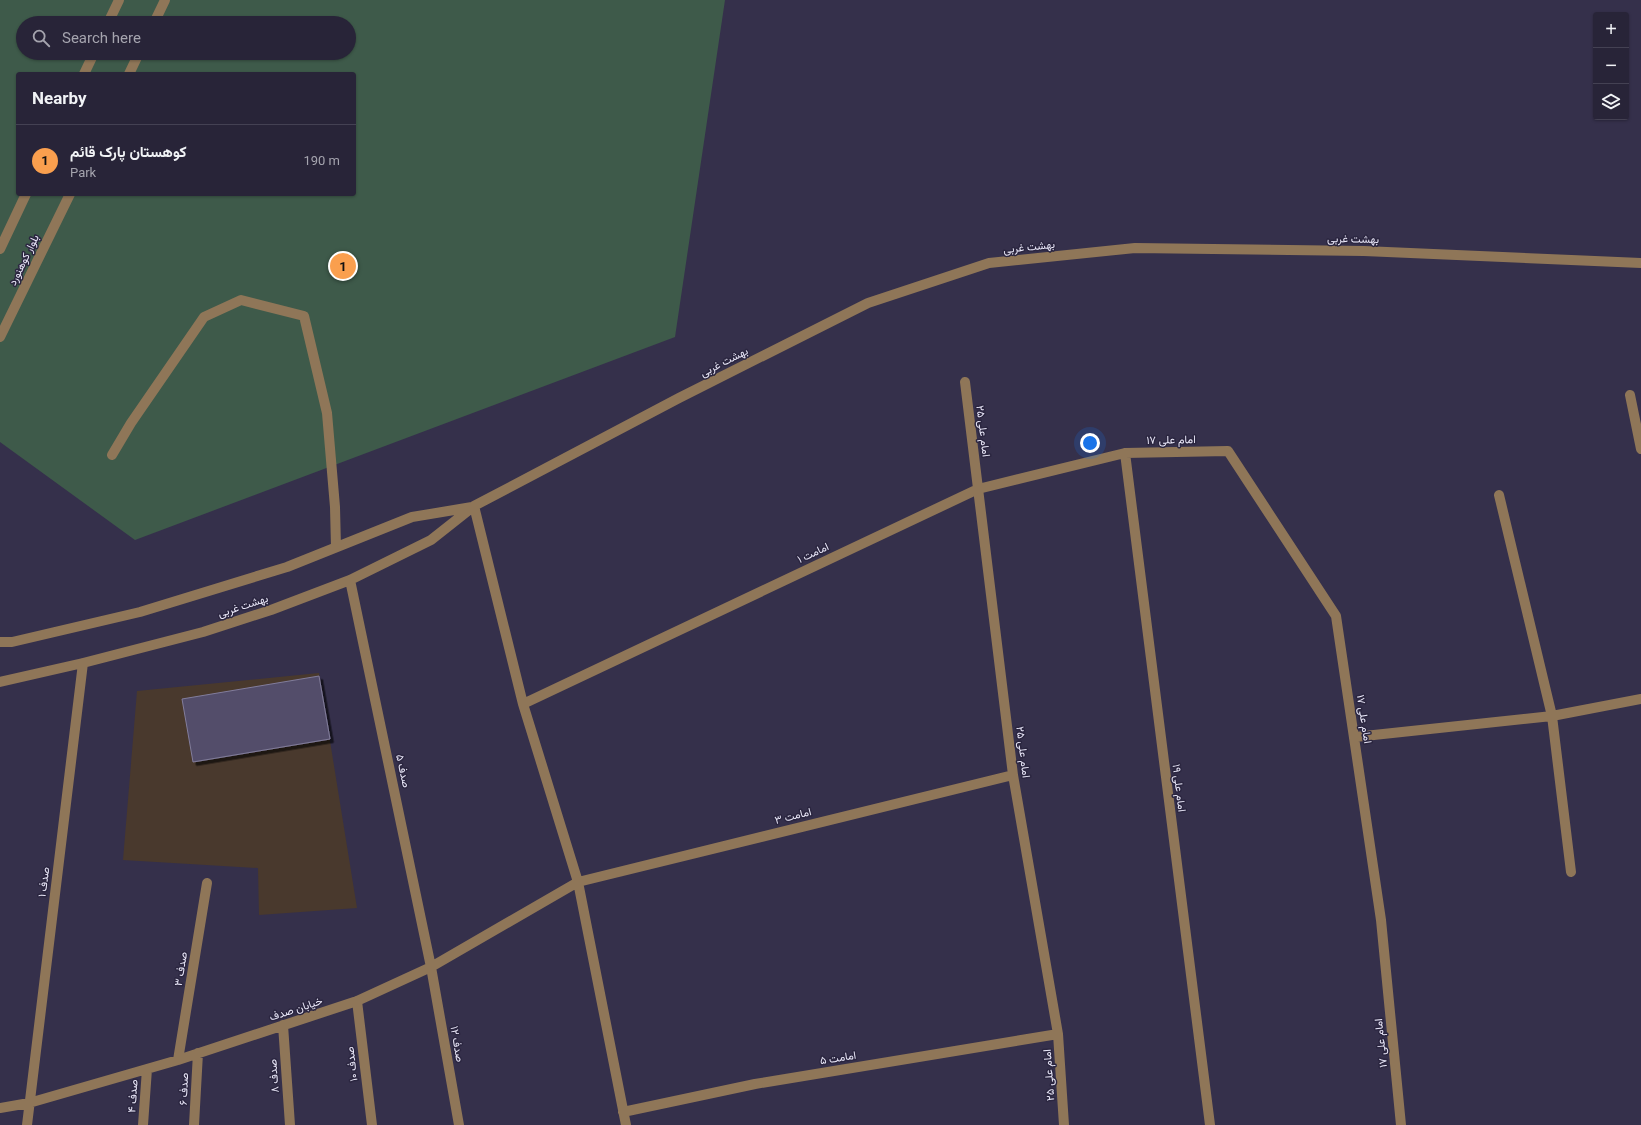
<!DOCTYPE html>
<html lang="en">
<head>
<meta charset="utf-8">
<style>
	:root { --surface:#282438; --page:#343043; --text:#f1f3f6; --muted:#a5a4ae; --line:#444153; --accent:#fa9f4e }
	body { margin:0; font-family:Roboto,Vazirmatn,sans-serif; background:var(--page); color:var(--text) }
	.controls { position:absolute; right:12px; top:12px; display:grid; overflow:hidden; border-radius:4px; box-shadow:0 1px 3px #0004 }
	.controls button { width:36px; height:36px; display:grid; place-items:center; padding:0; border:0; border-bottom:1px solid var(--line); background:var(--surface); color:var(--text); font:20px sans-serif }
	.you { position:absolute; left:1090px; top:443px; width:14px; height:14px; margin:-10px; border:3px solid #fff; border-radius:50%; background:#1a73e8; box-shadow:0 0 0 6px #1a73e833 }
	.badge { display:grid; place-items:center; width:26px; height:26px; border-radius:50%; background:var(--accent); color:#111; font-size:13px; font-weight:700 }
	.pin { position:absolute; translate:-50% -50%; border:2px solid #fff; box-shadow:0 1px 4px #0006 }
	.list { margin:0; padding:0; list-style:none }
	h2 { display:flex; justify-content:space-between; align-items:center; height:52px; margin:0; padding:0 16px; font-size:17px }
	h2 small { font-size:13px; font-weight:400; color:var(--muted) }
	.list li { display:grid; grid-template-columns:26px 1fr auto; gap:12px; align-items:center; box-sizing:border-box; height:72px; padding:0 16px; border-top:1px solid var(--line) }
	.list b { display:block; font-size:15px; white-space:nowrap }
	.list p { margin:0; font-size:13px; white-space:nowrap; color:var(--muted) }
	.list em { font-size:13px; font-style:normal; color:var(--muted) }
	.icon { flex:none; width:22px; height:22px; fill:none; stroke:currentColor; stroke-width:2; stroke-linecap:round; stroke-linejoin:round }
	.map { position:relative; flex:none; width:1641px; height:1125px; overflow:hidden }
	.search { position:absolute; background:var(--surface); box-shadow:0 1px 3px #0004; left:16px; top:16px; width:340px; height:44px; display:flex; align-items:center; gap:10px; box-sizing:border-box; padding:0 14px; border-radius:22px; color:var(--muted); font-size:15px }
	.panel { position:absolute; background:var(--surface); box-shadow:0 1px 3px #0004; left:16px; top:72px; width:340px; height:124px; border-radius:4px }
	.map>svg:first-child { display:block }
	.education { fill:#49392d }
	.green { fill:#3e5a4a; fill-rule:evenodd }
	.building { fill:#534e6a; stroke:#827d9c; filter:url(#shadow) }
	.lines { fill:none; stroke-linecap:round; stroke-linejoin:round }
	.minor { stroke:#8f7658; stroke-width:10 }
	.labels { text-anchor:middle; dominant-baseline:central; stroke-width:3; stroke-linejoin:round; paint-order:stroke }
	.street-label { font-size:11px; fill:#ebe9fa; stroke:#2b2640 }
</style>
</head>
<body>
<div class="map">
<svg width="1641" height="1125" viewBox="0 0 1641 1125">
	<defs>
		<filter id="shadow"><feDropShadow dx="3.5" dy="3.5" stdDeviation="0" flood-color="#0009"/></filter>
	</defs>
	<rect width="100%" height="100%" fill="#35304b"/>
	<path class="education" d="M319,673L357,908L259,915L258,868L123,860L137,691Z"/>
	<path class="green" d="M0,0H725L675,337L135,540L0,442ZM23,23H349V53H23ZM18,74H354V194H18Z"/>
	<path class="building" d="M319,676L330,739L193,762L182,699Z"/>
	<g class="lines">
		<path class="minor" d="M108,23L119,0
			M154,23L165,0
			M84,74L94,53
			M129,74L139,53
			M0,249L26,194
			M0,337L70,194
			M965,382L1013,775L1058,1034L1064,1125
			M1630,395L1641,449
			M1125,453L1210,1125
			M112,455L131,423L204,317L241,300L304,316L327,413L335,507L336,547
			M1499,495L1552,716L1571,872
			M474,506L523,704L578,882L626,1125
			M350,580L431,967L459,1125
			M0,642H12L140,612L287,567L412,517L472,507
			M0,682L83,663L203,632L271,610L350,580L431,540L474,506L679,398L868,303L989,263L1135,248L1364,251L1641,263
			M523,704L978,489L1125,453L1228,451L1336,616L1381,920L1401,1125
			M1355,737L1552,716L1641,699
			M357,1001L372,1125
			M283,1025L290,1125
			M178,1060L207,883
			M0,1108L29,1103L178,1060L357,1001L431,967L578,882L1013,775
			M623,1112L755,1084L1058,1034
			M27,1125L83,663
			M143,1125L147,1069
			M194,1125L198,1053"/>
	</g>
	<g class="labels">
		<g class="street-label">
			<text transform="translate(1353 239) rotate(1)">بهشت غربی</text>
			<text transform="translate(1029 247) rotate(-6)">بهشت غربی</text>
			<text transform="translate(24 260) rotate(-64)">بلوار کوهنورد</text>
			<text transform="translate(724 362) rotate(-27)">بهشت غربی</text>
			<text transform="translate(983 431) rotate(83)">امام علی ۲۵</text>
			<text transform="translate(1171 440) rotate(-1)">امام علی ۱۷</text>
			<text transform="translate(813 553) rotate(-25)">امامت ۱</text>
			<text transform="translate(243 606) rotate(-18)">بهشت غربی</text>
			<text transform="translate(1364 719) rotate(81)">امام علی ۱۷</text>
			<text transform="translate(1023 752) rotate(83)">امام علی ۲۵</text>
			<text transform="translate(403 771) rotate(78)">صدف ۵</text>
			<text transform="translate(1179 788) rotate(83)">امام علی ۱۹</text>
			<text transform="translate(793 816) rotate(-14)">امامت ۳</text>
			<text transform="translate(44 882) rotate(-83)">صدف ۱</text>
			<text transform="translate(181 969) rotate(-81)">صدف ۳</text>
			<text transform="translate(296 1009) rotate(-18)">خیابان صدف</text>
			<text transform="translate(1381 1043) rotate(-96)">امام علی ۱۷</text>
			<text transform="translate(457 1044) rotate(80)">صدف ۱۲</text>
			<text transform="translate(838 1058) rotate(-9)">امامت ۵</text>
			<text transform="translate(352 1064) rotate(-97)">صدف ۱۰</text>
			<text transform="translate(1049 1075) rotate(-94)">امام علی ۲۵</text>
			<text transform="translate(274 1076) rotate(-94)">صدف ۸</text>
			<text transform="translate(184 1089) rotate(-87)">صدف ۶</text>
			<text transform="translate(133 1096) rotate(-86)">صدف ۴</text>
		</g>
	</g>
</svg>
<div class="controls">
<button>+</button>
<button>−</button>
<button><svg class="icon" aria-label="layers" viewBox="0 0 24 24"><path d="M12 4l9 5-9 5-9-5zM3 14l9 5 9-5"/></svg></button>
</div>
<div class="you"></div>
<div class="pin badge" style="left:343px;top:266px">1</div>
<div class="search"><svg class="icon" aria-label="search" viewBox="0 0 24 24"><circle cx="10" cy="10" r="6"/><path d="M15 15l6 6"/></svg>Search here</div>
<section class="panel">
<h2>Nearby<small></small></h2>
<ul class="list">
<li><span class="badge">1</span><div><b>کوهستان پارک قائم</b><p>Park</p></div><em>190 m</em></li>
</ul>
</section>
</div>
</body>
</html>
